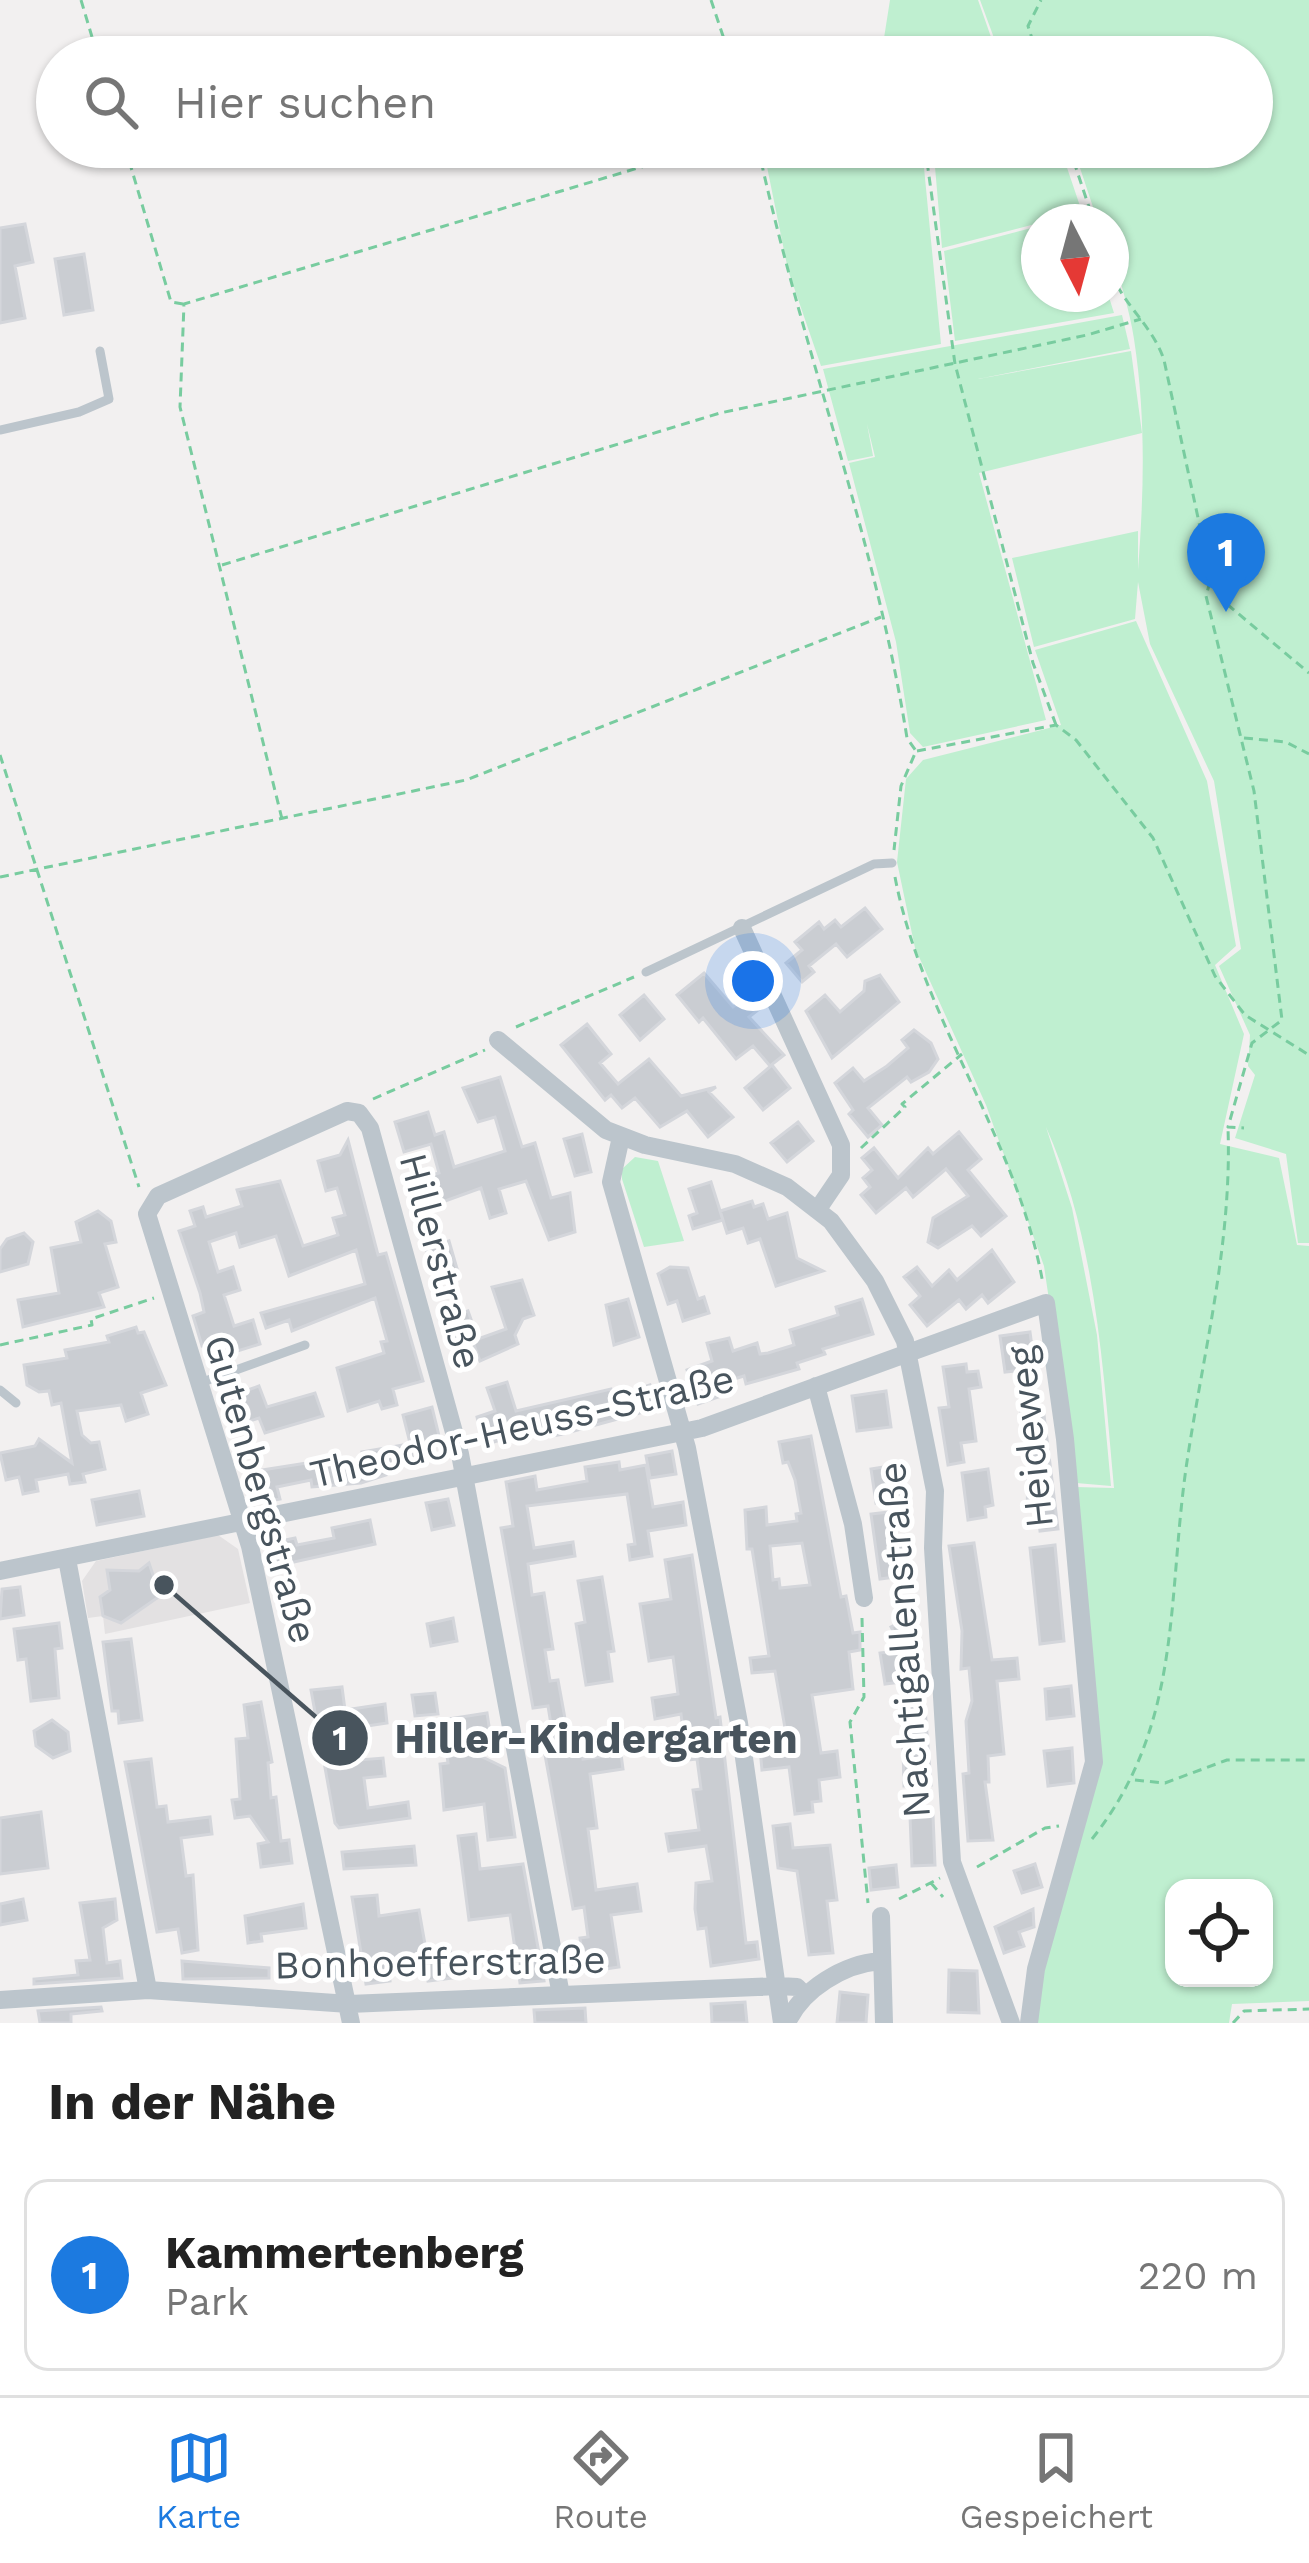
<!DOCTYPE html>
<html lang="de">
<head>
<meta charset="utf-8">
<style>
	:root { --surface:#fff; --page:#f2f2f2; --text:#222; --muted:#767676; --line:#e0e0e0; --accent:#1c7ae0 }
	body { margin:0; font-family:"Work Sans",sans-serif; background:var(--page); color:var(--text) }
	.controls { position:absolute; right:36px; bottom:36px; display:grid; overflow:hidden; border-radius:24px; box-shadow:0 3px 9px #0004 }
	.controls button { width:108px; height:108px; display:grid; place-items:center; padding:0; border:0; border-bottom:3px solid var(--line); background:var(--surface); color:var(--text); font:60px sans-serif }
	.compass { position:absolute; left:1021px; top:204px; width:108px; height:108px; border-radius:50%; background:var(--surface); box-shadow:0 3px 9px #0004; rotate:174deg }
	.you { position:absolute; left:753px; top:981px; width:42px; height:42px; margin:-30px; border:9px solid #fff; border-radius:50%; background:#1a73e8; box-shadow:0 0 0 18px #1a73e833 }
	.badge { display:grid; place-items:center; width:78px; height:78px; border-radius:50%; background:var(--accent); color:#fff; font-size:39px; font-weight:700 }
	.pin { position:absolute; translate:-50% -99px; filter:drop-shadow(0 3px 6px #0008) }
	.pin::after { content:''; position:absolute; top:63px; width:42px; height:36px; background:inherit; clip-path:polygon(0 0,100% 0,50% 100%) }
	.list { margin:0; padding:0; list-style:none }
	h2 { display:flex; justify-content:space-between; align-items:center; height:156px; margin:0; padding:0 48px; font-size:51px }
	h2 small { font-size:39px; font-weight:400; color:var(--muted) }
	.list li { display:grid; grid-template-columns:78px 1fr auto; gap:36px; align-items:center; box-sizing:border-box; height:192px; margin:0 24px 24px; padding:0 24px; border:3px solid var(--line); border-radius:24px }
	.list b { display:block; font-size:45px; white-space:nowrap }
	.list p { margin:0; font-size:39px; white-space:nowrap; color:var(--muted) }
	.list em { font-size:39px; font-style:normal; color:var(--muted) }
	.icon { flex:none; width:66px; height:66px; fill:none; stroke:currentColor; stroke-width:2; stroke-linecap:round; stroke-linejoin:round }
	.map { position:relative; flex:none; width:1309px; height:2023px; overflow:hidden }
	.search { position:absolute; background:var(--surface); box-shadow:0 3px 9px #0004; left:36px; right:36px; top:36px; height:132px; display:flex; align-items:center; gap:30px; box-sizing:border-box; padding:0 42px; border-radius:66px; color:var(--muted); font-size:45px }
	.sheet { height:372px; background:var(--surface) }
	nav { display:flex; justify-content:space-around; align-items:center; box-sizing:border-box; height:168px; border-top:3px solid var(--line); background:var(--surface); font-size:33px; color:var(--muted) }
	nav a { display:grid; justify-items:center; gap:6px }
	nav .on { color:var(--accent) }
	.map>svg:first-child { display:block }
	.education { fill:#e3e1e2 }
	.green { fill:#bfefd0; fill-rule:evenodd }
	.building { fill:#cacdd2; stroke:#d4d6db; stroke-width:3; fill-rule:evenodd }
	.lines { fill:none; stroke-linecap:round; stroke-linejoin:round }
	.path { stroke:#78cc9f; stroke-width:3; stroke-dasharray:9 6; stroke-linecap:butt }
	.service { stroke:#bcc5cc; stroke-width:9 }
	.minor { stroke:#bcc5cc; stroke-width:18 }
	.labels { text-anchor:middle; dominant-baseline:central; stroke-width:10; stroke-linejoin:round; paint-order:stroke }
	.street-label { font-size:39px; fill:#48545d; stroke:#fff }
	.leader { fill:none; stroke:#48545d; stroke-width:4.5 }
	.callout-dot { fill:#48545d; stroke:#fff; stroke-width:4.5 }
	.mark-label { font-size:36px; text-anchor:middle; font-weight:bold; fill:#fff }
	.callout-label { font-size:42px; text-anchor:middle; font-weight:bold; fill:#48545d; stroke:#fff; stroke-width:10; stroke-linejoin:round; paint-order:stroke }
</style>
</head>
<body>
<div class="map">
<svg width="1309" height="2023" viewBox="0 0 1309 2023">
	<rect width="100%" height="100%" fill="#f2f0f0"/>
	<path class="education" d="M218,1535L238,1549L250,1603L105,1634L103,1616L88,1618L82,1581L96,1561Z"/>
	<path class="green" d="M890,0H978L998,57H881Z
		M980,0H1309V1243H1298L1286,1154L1235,1138L1255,1075L1248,1066L1250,1035L1219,966L1241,949L1214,781L1150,644L1138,582L1135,619L1034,647L1012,558L1138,531V570C1144,491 1146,417 1134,339C1128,297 1111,265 1111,222H1098L1073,147H1252V57H1001Z
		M763,147H922L941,344L821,366L788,270Z
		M1060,147L1082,212L942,248L935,167Z
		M1039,226V294H1108L1114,313L955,341L944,251Z
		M1122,315L1130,349L978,379L1131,351L1142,433L979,473L1046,720L923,747L910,733L896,642L849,463L875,457L867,424L873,456L848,461L823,369Z
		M1136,621L1207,781L1236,946L1215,965L1244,1034L1220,1144L1279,1158L1297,1245L1309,1246V2001L1232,2004L1229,2023H1033L1039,1970L1100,1772L1075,1487L1114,1488C1103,1368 1096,1239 1046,1127L1072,1208L1097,1335L1111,1486L1076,1483L1044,1266L986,1105L915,948L897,862L906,779L923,760L1061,725L1035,650ZM1174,1888H1264V1978H1174Z
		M635,1157L658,1161L684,1241L644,1247L622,1179V1169Z"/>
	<path class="building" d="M25,224L33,262L15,266L25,318L0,323V228Z
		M84,254L93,310L64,315L55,259Z
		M865,908L882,929L847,957L836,944L809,966L814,972L802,982L786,963L802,950L795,942L819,922L824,929L835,920L841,927Z
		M704,973L733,1007L751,993L762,1007L749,1017L784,1055L770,1066L753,1046L736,1059L703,1018L699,1022L677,995Z
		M880,975L899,1002L832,1058L806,1011L825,995L840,1012L864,991L865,981Z
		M644,995L664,1019L640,1040L620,1015Z
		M587,1024L611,1054L600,1063L618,1084L649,1059L681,1096L716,1087L709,1092L733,1117L708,1137L687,1111L660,1127L635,1098L622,1108L611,1095L605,1100L561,1045Z
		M914,1030L931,1043L938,1059L929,1072L911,1082L907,1077L868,1108L882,1125L868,1137L849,1114L853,1110L835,1083L853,1068L864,1081L887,1066L908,1048L902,1040Z
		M772,1065L790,1088L763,1110L745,1088Z
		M500,1077L522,1147L535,1143L551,1198L570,1193L575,1232L549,1240L526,1181L499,1189L506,1213L490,1218L481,1188L423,1209L415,1180L439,1173L431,1144L404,1152L395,1122L428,1112L435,1135L444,1132L454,1167L505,1151L495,1117L478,1122L463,1088Z
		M798,1122L813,1141L787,1162L771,1143Z
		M959,1132L981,1159L968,1170L1006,1216L981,1236L972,1226L938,1248L928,1242L933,1218L968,1196L946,1169L913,1197L906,1188L876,1213L861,1195L870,1187L863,1178L872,1170L862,1158L874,1148L898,1178L928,1148L933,1154Z
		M582,1134L591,1172L575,1176L564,1139Z
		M348,1140L378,1255L386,1253L423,1381L393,1389L397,1405L382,1409L379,1401L348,1411L337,1368L384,1353L381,1342L387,1341L375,1298L292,1331L289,1320L266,1328L261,1313L365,1284L356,1250L289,1276L276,1236L240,1247L236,1233L209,1242L218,1272L233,1267L240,1290L224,1295L234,1326L253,1320L260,1344L221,1356L217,1342L202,1346L193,1316L204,1312L200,1293L179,1231L195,1226L190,1211L203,1207L206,1217L242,1206L237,1190L280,1181L303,1246L338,1235L333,1218L345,1215L337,1188L326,1191L318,1161L340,1155Z
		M711,1182L723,1220L693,1229L689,1216L697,1213L689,1189Z
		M752,1201L754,1207L763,1204L768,1219L787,1213L797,1258L823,1271L776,1286L760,1239L748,1243L743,1228L727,1233L720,1211Z
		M98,1211L111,1221L116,1242L105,1244L118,1287L99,1293L104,1307L23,1327L18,1300L59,1293L51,1248L81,1242L76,1222Z
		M24,1233L33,1242L28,1264L0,1272V1249L7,1239Z
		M449,1241L458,1272L435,1279L426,1248Z
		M992,1250L1014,1282L988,1303L982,1295L966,1309L959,1300L927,1326L910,1305L920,1296L904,1277L917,1267L932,1286L949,1270L957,1280Z
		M670,1267L688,1268L698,1299L704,1297L709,1313L683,1321L677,1301L668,1304L658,1274Z
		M522,1280L534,1315L523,1319L515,1335L518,1344L480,1361L473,1342L454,1348L444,1319L468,1311L478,1339L506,1329L492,1287Z
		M628,1299L639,1337L614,1345L606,1305Z
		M862,1299L873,1334L823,1349L825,1354L797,1363L799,1369L746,1384L744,1376L714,1385L718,1397L698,1404L687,1370L712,1361L707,1343L729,1338L733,1351L757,1343L760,1354L768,1353L794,1345L790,1330L838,1315L836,1307Z
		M136,1327L138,1333L144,1332L166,1385L141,1393L148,1414L126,1421L121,1405L77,1411L82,1435L91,1443L99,1442L105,1469L83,1474L85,1482L70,1484L68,1474L36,1480L38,1491L23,1494L19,1477L6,1480L0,1453L35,1446L39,1439L72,1463L61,1403L52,1405L49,1391L39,1392L27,1385L24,1365L67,1358L65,1350L109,1342L107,1336Z
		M1030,1332L1036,1377L1016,1379L1015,1371L1005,1372L1000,1336Z
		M966,1364L967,1372L978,1371L981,1387L969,1389L976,1441L961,1443L964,1462L948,1465L939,1408L949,1407L943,1367Z
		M507,1382L516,1411L611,1389L613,1397L650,1385L658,1408L563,1434L542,1438L536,1429L484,1445L477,1417L495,1411L487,1388Z
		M259,1386L267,1407L315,1393L323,1416L265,1433L259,1418L235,1426L225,1398Z
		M886,1391L891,1427L857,1431L852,1396Z
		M432,1407L441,1444L412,1451L403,1415Z
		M1043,1407L1058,1529L1040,1531L1037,1508L1027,1510L1028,1479L1035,1478L1020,1409Z
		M811,1436L841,1597L846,1596L853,1633L860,1632V1650L849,1652L853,1689L812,1695L821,1753L837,1751L840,1777L819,1780L821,1801L812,1802L813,1812L795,1814L789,1767L762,1770L760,1749L788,1745L775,1671L752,1673L750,1658L769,1656L752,1549H747L745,1510L766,1507L767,1525L797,1521L796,1514L801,1513L795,1480L788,1462L783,1463L779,1442ZM802,1543L810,1585L780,1588L779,1579L773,1580L770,1546Z
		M409,1444L413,1460L385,1467L386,1475L361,1483L312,1487L311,1480L277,1487L280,1499L265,1502L262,1486L253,1488L249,1472L339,1458L344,1472L365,1464L362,1452Z
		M672,1451L676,1474L650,1478L646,1456Z
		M619,1462L620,1470L646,1465L653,1507L683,1502L686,1525L648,1531L652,1556L630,1560L628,1545L635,1544L627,1494L527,1506L534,1548L573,1542L575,1556L528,1564L532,1595L544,1593L553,1649L545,1650L550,1681L558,1680L568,1735L580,1733L583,1759L621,1754L623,1769L590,1774L597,1828L588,1829L596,1890L637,1884L641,1911L611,1915L619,1967L585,1972L580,1938L588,1937L584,1907L573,1909L543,1744L554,1743L548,1706L533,1708L501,1528L513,1526L506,1482L535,1476L537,1490L587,1481L585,1467Z
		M896,1465L901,1499L876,1503L871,1469Z
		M988,1469L993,1505L985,1507L986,1517L968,1520L962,1473Z
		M139,1491L144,1516L97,1525L92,1500Z
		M448,1499L454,1525L432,1530L426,1503Z
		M889,1512L893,1537L904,1535L910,1575L880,1579L871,1514Z
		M370,1520L375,1544L276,1566L271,1543L295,1538L297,1545L334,1538L332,1528Z
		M974,1543L992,1660L1017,1658L1019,1679L997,1681L1004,1754L988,1756L989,1782H985L993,1840L968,1841L963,1774L969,1773L966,1721L972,1701L969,1668L961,1669L962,1631L949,1546Z
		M1055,1545L1064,1641L1040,1644L1030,1548Z
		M692,1555L716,1718L720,1717L746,1943L757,1942L759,1959L711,1966L706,1928L698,1929L695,1909L696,1883L712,1881L706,1846L669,1851L666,1834L699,1830L693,1790L701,1789L697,1759L687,1760L681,1714L655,1719L652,1698L678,1694L673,1657L649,1661L640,1604L671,1599L665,1560Z
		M149,1563L160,1596L121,1623L103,1616L100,1597L110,1590L107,1570L139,1571Z
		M602,1577L614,1651L608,1652L612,1681L586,1685L576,1624L585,1622L578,1581Z
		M20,1587L24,1615L0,1619L2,1589Z
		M453,1618L457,1641L431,1646L427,1624Z
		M907,1619L914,1632L917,1680L885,1684L880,1653L903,1650L891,1627Z
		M59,1623L62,1648L55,1649L59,1698L31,1701L26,1659L18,1660L14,1629Z
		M131,1639L142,1720L119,1723L118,1711H112L103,1642Z
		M1071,1686L1074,1716L1047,1719L1045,1689Z
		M342,1687L345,1710L385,1704L387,1723L354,1728L360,1760L383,1758L385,1776L364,1778L368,1808L408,1802L410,1818L339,1828L335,1823L311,1690Z
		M435,1693L438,1714L415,1716L412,1695Z
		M261,1702L272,1762L268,1763L271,1798L276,1797L281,1841L289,1840L292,1863L261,1867L258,1844L268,1842L250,1816L235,1818L232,1800L240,1799L236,1739L248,1738L244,1705Z
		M925,1708L931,1785L904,1786L902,1709Z
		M487,1713L491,1739L456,1744L505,1768L515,1837L488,1840L484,1804L444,1810L440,1764L448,1763L442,1720Z
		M52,1720L68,1732L70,1751L53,1758L36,1746L34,1731Z
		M1072,1748L1074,1783L1048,1786L1044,1751Z
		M151,1759L157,1807L166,1806L168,1822L210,1817L212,1834L181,1838L186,1876L193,1875L198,1950L182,1953L178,1929L157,1932L125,1762Z
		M41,1812L48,1868L0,1874V1818Z
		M933,1815L935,1865L912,1866L910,1816Z
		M790,1824L793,1848L830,1845L837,1900L827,1901L833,1953L809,1955L797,1871L778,1868L773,1826Z
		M476,1834L480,1869L523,1864L544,1981L520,1983L510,1915L469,1920L458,1836Z
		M414,1846L416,1865L344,1869L342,1852Z
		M1035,1864L1042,1887L1022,1893L1014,1871Z
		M896,1865L898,1887L871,1890L869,1868Z
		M377,1895L379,1916L419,1910L426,1950L450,1947L453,1978L428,1981L425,1962L389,1968L390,1981L366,1984L352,1897Z
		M23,1899L27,1920L0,1925V1904Z
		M115,1899L117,1920L103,1928L107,1963L120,1961L122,1978L34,1984V1979L78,1975L76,1961L90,1960L80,1903Z
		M303,1904L306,1928L261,1934L262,1941L248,1943L245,1916Z
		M1033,1909L1034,1927L1019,1932L1024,1946L1004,1953L995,1927Z
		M182,1961L269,1968V1978L183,1979Z
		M949,1970L977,1971L979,2013L948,2012Z
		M840,1992L868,1995L866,2023H837Z
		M745,2002L747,2023H712L711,2004Z
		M101,2007L102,2011L71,2014V2023H40L38,2011Z
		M585,2008L586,2023H535L534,2010Z"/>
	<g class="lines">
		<path class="path" d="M81,0L98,57
			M711,0L730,57
			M1038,57L1028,26L1041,0
			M125,147L171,302L183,304
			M758,147C801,347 875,536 907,738L916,751L901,786L894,850
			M925,147L955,364L1033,663L1056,725
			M1069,147L1094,222
			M1111,272C1123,305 1153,326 1164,360L1211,578L1206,596L1254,791L1282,1020L1252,1043L1228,1127L1244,1128
			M222,565L720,413L1087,335L1141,319
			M1211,579L1228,605L1309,673
			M1244,738L1286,742L1309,754
			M917,751L1056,725L1076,740L1153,838L1215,976L1245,1015L1309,1055
			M0,755L139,1187
			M282,819L180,407L184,304L708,147
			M0,877L466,780L881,617
			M895,877C922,1019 1018,1140 1043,1284
			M516,1027L634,977
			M373,1099L485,1050
			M861,1148L905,1107L902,1104L962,1054
			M0,1345L92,1325L91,1319L154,1298
			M862,1618L864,1697L850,1722L868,1903
			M1135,1780L1165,1783L1227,1760H1309
			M1092,1839C1185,1722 1166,1594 1188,1455C1205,1345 1232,1240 1228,1128
			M977,1867L1045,1828L1059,1826
			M931,1883L943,1897
			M899,1899L940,1878
			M1233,2023L1244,2011L1309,2009"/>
		<path class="service" d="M0,430L79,412L109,399L100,351
			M646,972L874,864L892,863
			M200,1383L305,1345
			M0,1390L16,1403"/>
		<path class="minor" d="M742,928L841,1145V1175L818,1209
			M498,1040L606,1130L645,1145L735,1164L787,1187L831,1221L875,1281L905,1341L935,1491L933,1548L952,1862L1011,2023
			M621,1137L611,1182L687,1448L739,1723L782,2023
			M816,1386L853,1524L864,1598
			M67,1559L148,1990
			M0,1571L702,1428L1046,1303L1065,1439L1094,1762L1036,1969L1029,2023
			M881,1916L884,2023
			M0,2000L148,1990L349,2004L779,1986L797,1987L806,1996
			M351,2023L250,1546L147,1214L158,1196L347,1111L359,1113L370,1128L460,1454L561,1995
			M787,2023C802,1989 844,1964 880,1961"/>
	</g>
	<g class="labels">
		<g class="street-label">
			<text transform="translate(441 1261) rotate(75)">Hillerstraße</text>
			<text transform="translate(522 1426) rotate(-13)">Theodor-Heuss-Straße</text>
			<text transform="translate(1030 1437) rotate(-96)">Heideweg</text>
			<text transform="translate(261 1489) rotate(74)">Gutenbergstraße</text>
			<text transform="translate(904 1640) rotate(-94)">Nachtigallenstraße</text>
			<text transform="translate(440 1962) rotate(-1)">Bonhoefferstraße</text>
		</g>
	</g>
	<path class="leader" d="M164 1585L340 1738"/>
	<g class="callout-dot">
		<circle cx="164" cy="1585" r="12"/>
		<circle cx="340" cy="1738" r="30"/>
	</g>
	<g class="mark-label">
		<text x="340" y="1750">1</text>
	</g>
	<g class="callout-label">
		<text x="596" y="1753">Hiller-Kindergarten</text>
	</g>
</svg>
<div class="controls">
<button><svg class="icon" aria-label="locate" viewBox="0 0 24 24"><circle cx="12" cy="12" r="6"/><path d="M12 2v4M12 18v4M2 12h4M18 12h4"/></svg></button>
</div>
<svg class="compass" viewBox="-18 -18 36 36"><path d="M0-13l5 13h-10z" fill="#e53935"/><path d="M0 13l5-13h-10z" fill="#767676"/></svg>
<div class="you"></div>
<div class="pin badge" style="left:1226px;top:612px">1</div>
<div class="search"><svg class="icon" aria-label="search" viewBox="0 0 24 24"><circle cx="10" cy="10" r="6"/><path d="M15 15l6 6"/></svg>Hier suchen</div>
</div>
<section class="sheet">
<h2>In der Nähe<small></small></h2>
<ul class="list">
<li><span class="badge">1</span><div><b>Kammertenberg</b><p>Park</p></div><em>220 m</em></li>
</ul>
</section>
<nav>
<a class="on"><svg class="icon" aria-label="map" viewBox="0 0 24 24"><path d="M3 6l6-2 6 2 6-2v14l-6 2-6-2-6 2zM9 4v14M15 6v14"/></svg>Karte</a>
<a><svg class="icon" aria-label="directions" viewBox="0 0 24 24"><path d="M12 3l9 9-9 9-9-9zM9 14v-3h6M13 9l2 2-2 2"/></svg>Route</a>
<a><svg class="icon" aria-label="saved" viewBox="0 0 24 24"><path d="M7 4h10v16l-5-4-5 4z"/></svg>Gespeichert</a>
</nav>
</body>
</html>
